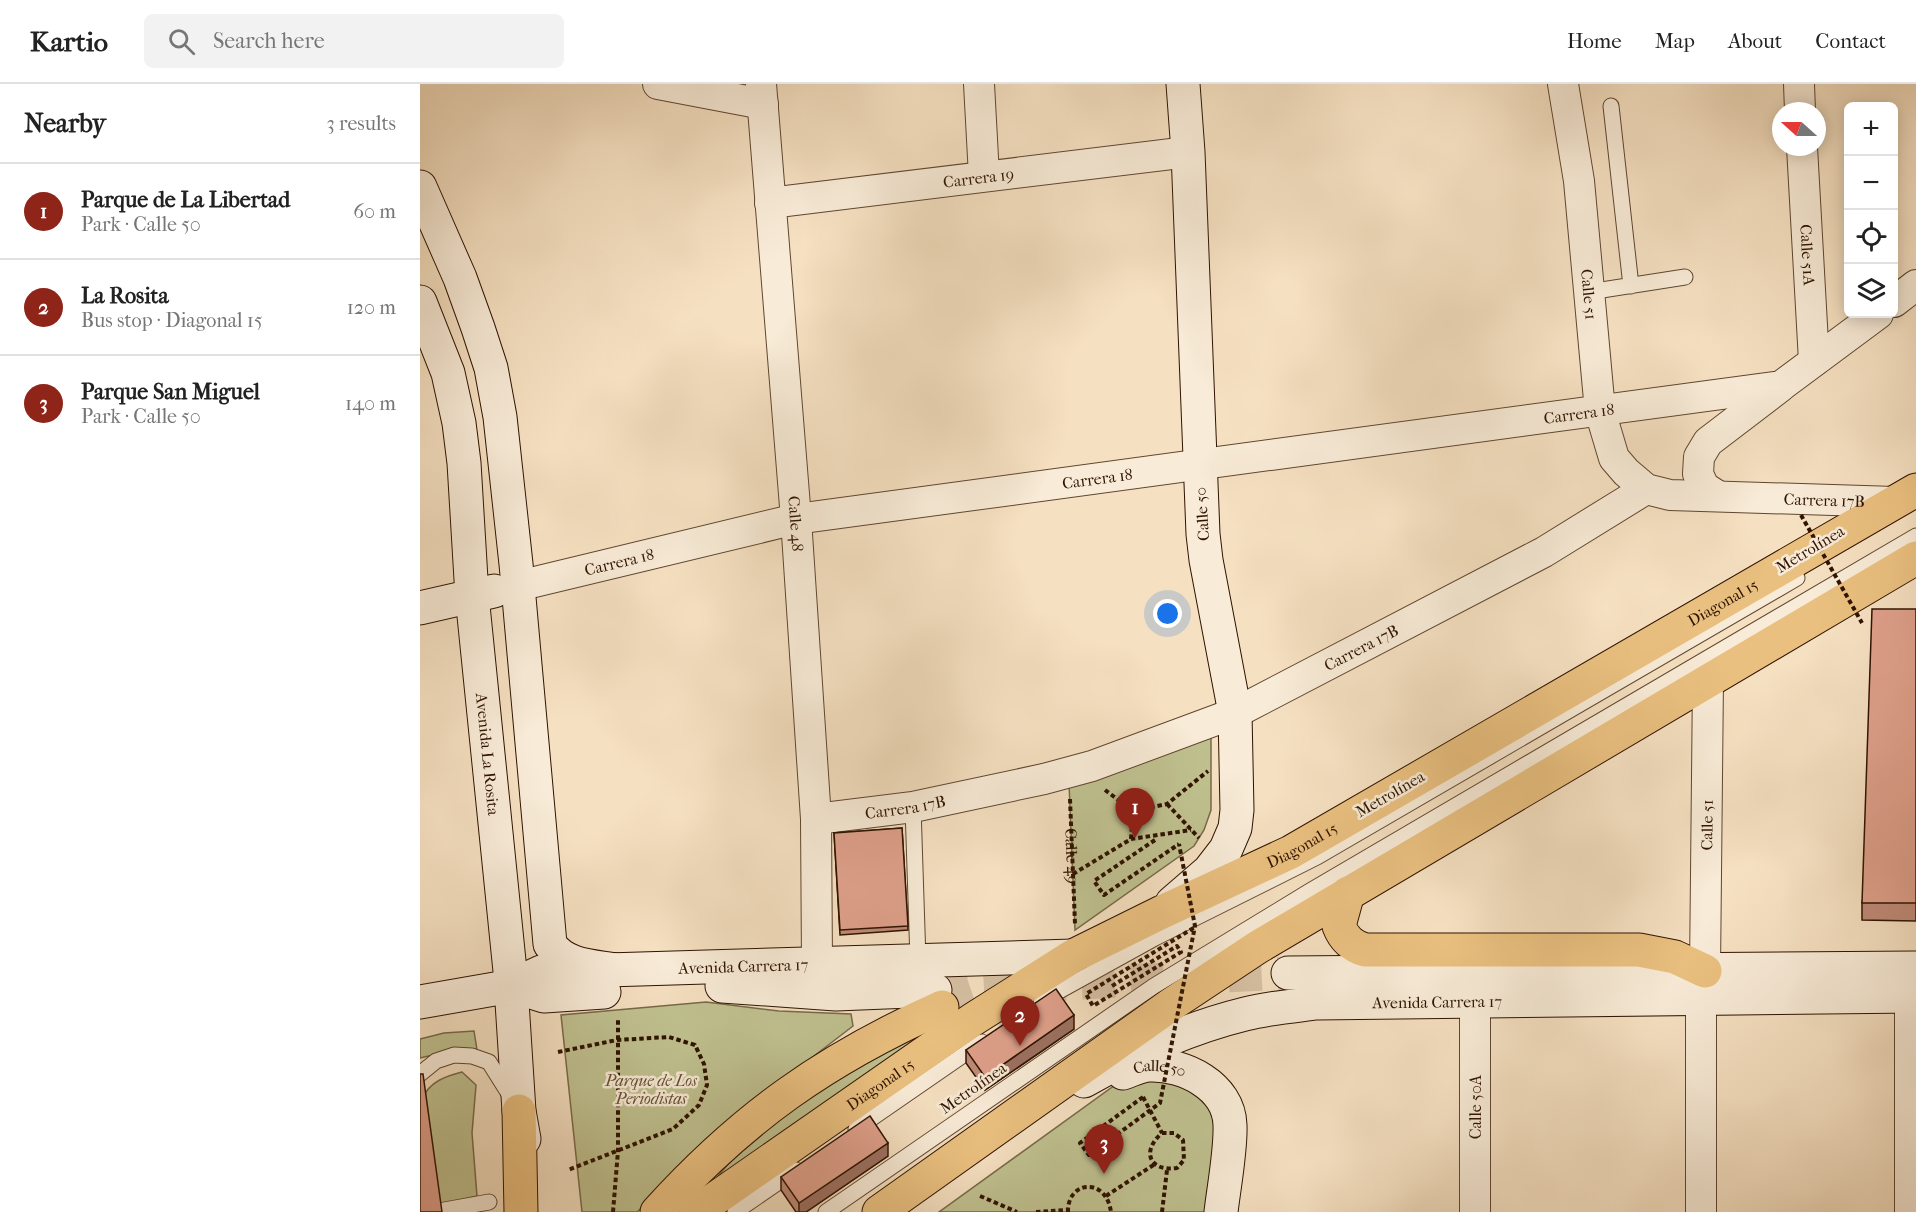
<!DOCTYPE html>
<html lang="en">
<head>
<meta charset="utf-8">
<style>
	:root { --surface:#fff; --page:#f2f2f2; --text:#222; --muted:#767676; --line:#e0e0e0; --accent:#8f2418 }
	body { margin:0; font-family:"IM FELL French Canon",serif; background:var(--page); color:var(--text) }
	.controls { position:absolute; right:18px; top:18px; display:grid; overflow:hidden; border-radius:9px; box-shadow:0 3px 15px #0003 }
	.controls button { width:54px; height:54px; display:grid; place-items:center; padding:0; border:0; border-bottom:2px solid var(--line); background:var(--surface); color:var(--text); font:30px sans-serif }
	.compass { position:absolute; left:1352px; top:18px; width:54px; height:54px; border-radius:50%; background:var(--surface); box-shadow:0 3px 15px #0003; rotate:291deg }
	.you { position:absolute; left:748px; top:530px; width:21px; height:21px; margin:-15px; border:4px solid #fff; border-radius:50%; background:#1a73e8; box-shadow:0 0 0 9px #1a73e833 }
	.badge { display:grid; place-items:center; width:39px; height:39px; border-radius:50%; background:var(--accent); color:#fff; font-size:20px; font-weight:700 }
	.pin { position:absolute; translate:-50% -50px; filter:drop-shadow(0 2px 3px #0008) }
	.pin::after { content:''; position:absolute; top:32px; width:21px; height:18px; background:inherit; clip-path:polygon(0 0,100% 0,50% 100%) }
	.list { margin:0; padding:0; list-style:none }
	h2 { display:flex; justify-content:space-between; align-items:center; height:78px; margin:0; padding:0 24px; font-size:26px }
	h2 small { font-size:20px; font-weight:400; color:var(--muted) }
	.list li { display:grid; grid-template-columns:39px 1fr auto; gap:18px; align-items:center; box-sizing:border-box; height:96px; padding:0 24px; border-top:2px solid var(--line) }
	.list b { display:block; font-size:22px; white-space:nowrap }
	.list p { margin:0; font-size:20px; white-space:nowrap; color:var(--muted) }
	.list em { font-size:20px; font-style:normal; color:var(--muted) }
	.icon { flex:none; width:33px; height:33px; fill:none; stroke:currentColor; stroke-width:2; stroke-linecap:round; stroke-linejoin:round }
	.map { position:relative; flex:none; width:1496px; height:1128px; overflow:hidden }
	header { display:flex; align-items:center; gap:36px; box-sizing:border-box; height:84px; padding:0 30px; background:var(--surface); border-bottom:2px solid var(--line) }
	header strong { font-size:28px }
	nav { display:flex; gap:33px; margin-inline-start:auto; font-size:21px }
	.search { width:420px; height:54px; background:var(--page); display:flex; align-items:center; gap:15px; box-sizing:border-box; padding:0 21px; border-radius:9px; color:var(--muted); font-size:22px }
	main { display:flex }
	aside { flex:1; background:var(--surface) }
	.map>svg:first-child { display:block }
	.green { fill:#c0c190; stroke:#786a48; stroke-width:1.5 }
	.lines { fill:none; stroke-linecap:round; stroke-linejoin:round }
	.secondary-tunnel { stroke:#d7c1a4; stroke-width:33; stroke-dasharray:33 16; stroke-linecap:butt }
	.primary-tunnel { stroke:#d7c1a4; stroke-width:33; stroke-dasharray:33 16; stroke-linecap:butt }
	.lane-casing { stroke:#604630; stroke-width:17 }
	.street-casing { stroke:#604630; stroke-width:32 }
	.secondary-casing { stroke:#2f1300; stroke-width:35 }
	.primary-casing { stroke:#2f1300; stroke-width:35 }
	.path { stroke:#2f1300; stroke-width:4; stroke-dasharray:4.5 3; stroke-linecap:butt }
	.lane { stroke:#f8ebd7; stroke-width:15 }
	.street { stroke:#f8ebd7; stroke-width:30 }
	.secondary { stroke:#f8ebd7; stroke-width:33 }
	.primary { stroke:#eac080; stroke-width:33 }
	.path-bridge { stroke:#2f1300; stroke-width:4; stroke-dasharray:4.5 3; stroke-linecap:butt }
	.wall { fill:#c08a78; stroke:#2f1300; stroke-width:1.5 }
	.shaded-wall { fill:#9c7061; stroke:#2f1300; stroke-width:1.5 }
	.building { fill:#dfa08b; stroke:#2f1300; stroke-width:1.5 }
	.labels { text-anchor:middle; dominant-baseline:central; stroke-width:5; stroke-linejoin:round; paint-order:stroke }
	.street-label { font-size:16px; fill:#2f1300; stroke:#f8ebd7 }
	.park-label { font-size:16px; font-style:italic; fill:#625032; stroke:#f8ebd7 }
</style>
</head>
<body>
<header>
<strong>Kartio</strong>
<div class="search"><svg class="icon" aria-label="search" viewBox="0 0 24 24"><circle cx="10" cy="10" r="6"/><path d="M15 15l6 6"/></svg>Search here</div>
<nav><a>Home</a><a>Map</a><a>About</a><a>Contact</a></nav>
</header>
<main>
<aside>
<h2>Nearby<small>3 results</small></h2>
<ul class="list">
<li><span class="badge">1</span><div><b>Parque de La Libertad</b><p>Park · Calle 50</p></div><em>60 m</em></li>
<li><span class="badge">2</span><div><b>La Rosita</b><p>Bus stop · Diagonal 15</p></div><em>120 m</em></li>
<li><span class="badge">3</span><div><b>Parque San Miguel</b><p>Park · Calle 50</p></div><em>140 m</em></li>
</ul>
</aside>
<div class="map">
<svg width="1496" height="1128" viewBox="0 0 1496 1128">
	<rect width="100%" height="100%" fill="#f5e0c1"/>
	<filter id="stains"><feTurbulence type="fractalNoise" baseFrequency=".00333" numOctaves="4"/><feColorMatrix values="0 0 0 0 .2 0 0 0 0 .09 0 0 0 0 .02 0 0 0 .5 -.17"/></filter>
	<radialGradient id="worn" r=".72"><stop offset=".6" stop-color="#630" stop-opacity="0"/><stop offset="1" stop-color="#630" stop-opacity=".3"/></radialGradient>
	<path class="green" d="M791,653V726L784,746L774,762L655,846L649,699Z
		M286,918L359,927L431,930L433,942L351,1005L217,1128H162L141,931Z
		M528,938L271,1125L341,1040L394,998Z
		M54,947L58,972L38,965L0,974V955L24,949Z
		M42,988L56,1001L52,1049L57,1112L14,1122L3,1014C9,998 26,992 42,988Z
		M728,990L776,1005L797,1035L792,1128H519L702,996Z"/>
	<g class="lines">
		<path class="secondary-tunnel" d="M515,906L868,889"/>
		<path class="primary-tunnel" d="M522,923L580,903"/>
		<g class="lane-casing">
			<path id="lane" d="M1191,22L1211,202
				M1169,208L1265,193
				M493,723L498,877
				M621,917L735,854L897,773L1377,494
				M0,990L16,977L34,971L52,972L69,978L91,1013
				M436,1045L562,958
				M19,1127L69,1118
				M315,1128L376,1086
				M406,1128L734,902L890,807L1496,452"/>
		</g>
		<g class="street-casing">
			<g id="street">
				<path d="M238,0L343,20"/>
				<path id="s2" d="M341,0L376,435L396,735L397,880"/>
				<path d="M559,0L564,92"/>
				<path id="s3" d="M1143,0L1159,97L1180,327L1194,374L1206,388L1226,405L1250,411L1475,418"/>
				<path d="M1379,0L1380,27"/>
				<path id="s4" d="M1382,63L1394,277"/>
				<path id="s5" d="M350,119L768,68"/>
				<path d="M1474,218L1496,201"/>
				<path d="M1298,412L1284,403L1278,390L1279,373L1288,358L1360,303"/>
				<path id="s6" d="M98,502L376,435L1361,302L1458,230"/>
				<path id="s7" d="M396,735L493,723L624,695L672,682L815,629L1124,468L1226,405"/>
				<path id="s8" d="M1285,887L1288,595"/>
				<path d="M1490,913V1128"/>
				<path d="M1281,915V1128"/>
				<path d="M1055,1128V917"/>
			</g>
		</g>
		<g class="secondary-casing">
			<g id="secondary">
				<path d="M0,103L40,194L58,244L71,284L80,333L96,480L130,860C144,882 172,882 196,886"/>
				<path id="s9" d="M0,218L28,289L39,339L44,379L52,512L90,887L99,1027L104,1055"/>
				<path d="M0,524L74,507"/>
				<path d="M752,819L789,787L806,765L815,744L817,726L815,629L786,476L783,450L768,68L763,0"/>
				<path d="M868,889L1496,884"/>
				<path d="M92,902L124,912L184,908"/>
				<path d="M302,902L416,910L515,906"/>
				<path id="s10" d="M0,918L92,902L121,888L653,872"/>
				<path id="s11" d="M703,989C712,986 721,981 730,981C764,980 809,1002 810,1041C811,1066 804,1102 801,1128"/>
				<path id="s12" d="M664,997C715,968 768,944 825,930C848,924 873,922 897,919L1496,912"/>
			</g>
		</g>
		<g class="primary-casing">
			<g id="primary">
				<path d="M928,809L919,842C924,855 932,862 945,866H1219L1255,873L1285,887"/>
				<path d="M99,1027L101,1128"/>
				<path d="M237,1128C323,1033 406,975 522,923"/>
				<path id="s13" d="M276,1128L552,936L653,872L742,828L871,768L1496,406"/>
				<path d="M459,1128L752,920L838,863L1496,474"/>
			</g>
		</g>
		<g class="path">
			<path d="M685,706L713,727L747,720L788,687"/>
			<path id="s1" d="M650,715L655,840"/>
			<path d="M747,720L779,754"/>
			<path d="M711,755L713,727"/>
			<path d="M735,756L674,797L684,811L759,760"/>
			<path d="M653,790L711,755L771,746"/>
			<path d="M138,968L197,956L249,953L275,961L284,980L287,1001L279,1021L253,1045L148,1086"/>
			<path d="M723,1013L742,1049"/>
			<path d="M742,1049H754L763,1056L764,1076L757,1084C729,1088 721,1067 742,1049Z"/>
			<path d="M560,1112L597,1128"/>
			<path d="M686,1112L735,1080"/>
			<path d="M193,1128L198,1067V934"/>
			<path d="M616,1128L647,1126"/>
			<path d="M648,1128C647,1097 686,1092 691,1128"/>
			<path d="M742,1128L747,1086"/>
		</g>
		<use href="#lane" class="lane"/>
		<use href="#street" class="street"/>
		<use href="#secondary" class="secondary"/>
		<use href="#primary" class="primary"/>
		<path class="path-bridge" d="M1381,431L1442,539
			M692,902L757,862L761,868L673,922L666,910L775,843
			M723,1013L660,1059L669,1071L740,1019L775,842L759,760"/>
	</g>
	<path class="wall" d="M1496,525V837L1442,836V819Z
		M482,744L488,846L420,851L414,749Z
		M654,945L565,1006L546,979V966Z
		M468,1072L386,1128H376L361,1106V1093Z"/>
	<path class="shaded-wall" d="M654,931V945L565,1006V993Z
		M468,1059V1072L386,1128H379V1119Z"/>
	<path class="building" d="M1452,525H1496V819H1442Z
		M482,744L488,842L420,846L414,749Z
		M636,905L654,931L565,993L546,966Z
		M0,990H3L22,1128H0Z
		M450,1032L468,1059L379,1119L361,1093Z"/>
	<g class="labels">
		<g class="street-label">
			<text stroke="none"><textPath href="#s5" startOffset="210">Carrera 19</textPath></text>
			<text stroke="none"><textPath href="#s4" startOffset="108">Calle 51A</textPath></text>
			<text stroke="none"><textPath href="#s3" startOffset="212">Calle 51</textPath></text>
			<text stroke="none"><textPath href="#s6" startOffset="1076">Carrera 18</textPath></text>
			<text stroke="none"><textPath href="#s6" startOffset="590">Carrera 18</textPath></text>
			<text stroke="none"><textPath href="#s3" startOffset="602">Carrera 17B</textPath></text>
			<text transform="translate(782 430) rotate(-94)">Calle 50</text>
			<text stroke="none"><textPath href="#s2" startOffset="441">Calle 48</textPath></text>
			<text transform="translate(1390 465) rotate(-31)">Metrolínea</text>
			<text stroke="none"><textPath href="#s6" startOffset="104">Carrera 18</textPath></text>
			<text stroke="none"><textPath href="#s13" startOffset="1196">Diagonal 15</textPath></text>
			<text stroke="none"><textPath href="#s7" startOffset="576">Carrera 17B</textPath></text>
			<text stroke="none"><textPath href="#s9" startOffset="460">Avenida La Rosita</textPath></text>
			<text transform="translate(970 710) rotate(-30)">Metrolínea</text>
			<text stroke="none"><textPath href="#s7" startOffset="90">Carrera 17B</textPath></text>
			<text stroke="none"><textPath href="#s8" startOffset="146">Calle 51</textPath></text>
			<text stroke="none"><textPath href="#s13" startOffset="710">Diagonal 15</textPath></text>
			<text stroke="none"><textPath href="#s1" startOffset="57">Calle 49</textPath></text>
			<text stroke="none"><textPath href="#s10" startOffset="328">Avenida Carrera 17</textPath></text>
			<text stroke="none"><textPath href="#s12" startOffset="368">Avenida Carrera 17</textPath></text>
			<text stroke="none"><textPath href="#s11" startOffset="38">Calle 50</textPath></text>
			<text stroke="none"><textPath href="#s13" startOffset="224">Diagonal 15</textPath></text>
			<text transform="translate(553 1004) rotate(-35)">Metrolínea</text>
			<text transform="translate(1055 1023) rotate(-90)">Calle 50A</text>
		</g>
		<g class="park-label">
			<text x="231" y="996">Parque de Los<tspan x="231" dy="18">Periodistas</tspan></text>
		</g>
	</g>
	<rect width="100%" height="100%" filter="url(#stains)"/>
	<rect width="100%" height="100%" fill="url(#worn)"/>
</svg>
<div class="controls">
<button>+</button>
<button>−</button>
<button><svg class="icon" aria-label="locate" viewBox="0 0 24 24"><circle cx="12" cy="12" r="6"/><path d="M12 2v4M12 18v4M2 12h4M18 12h4"/></svg></button>
<button><svg class="icon" aria-label="layers" viewBox="0 0 24 24"><path d="M12 4l9 5-9 5-9-5zM3 14l9 5 9-5"/></svg></button>
</div>
<svg class="compass" viewBox="-18 -18 36 36"><path d="M0-13l5 13h-10z" fill="#e53935"/><path d="M0 13l5-13h-10z" fill="#767676"/></svg>
<div class="you"></div>
<div class="pin badge" style="left:715px;top:754px">1</div>
<div class="pin badge" style="left:600px;top:962px">2</div>
<div class="pin badge" style="left:684px;top:1090px">3</div>
</div>
</main>
</body>
</html>
